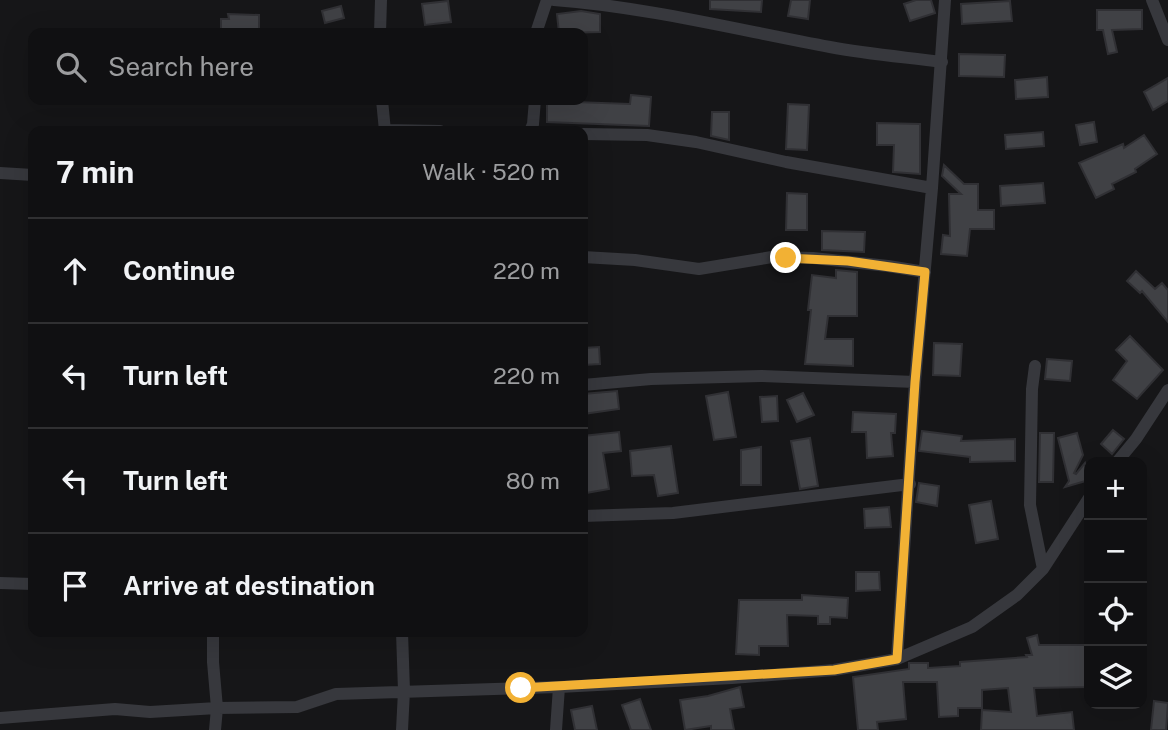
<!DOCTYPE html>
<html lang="en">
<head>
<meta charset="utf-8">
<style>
	:root { --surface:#101012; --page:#19191b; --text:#f1f3f6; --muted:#9c9d9f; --line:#303032 }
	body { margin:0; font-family:"Public Sans",sans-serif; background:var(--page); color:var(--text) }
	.controls { position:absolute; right:21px; bottom:21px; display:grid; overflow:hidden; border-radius:14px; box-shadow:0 7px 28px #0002 }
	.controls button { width:63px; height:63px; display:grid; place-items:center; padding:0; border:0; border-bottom:2px solid var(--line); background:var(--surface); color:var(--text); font:35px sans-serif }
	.stop { position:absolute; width:21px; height:21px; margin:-16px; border:5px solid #f2b134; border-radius:50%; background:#fff }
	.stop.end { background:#f2b134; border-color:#fff; box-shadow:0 2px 7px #0008 }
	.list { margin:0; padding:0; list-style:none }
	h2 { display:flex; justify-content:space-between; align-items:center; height:91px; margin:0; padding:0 28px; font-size:30px }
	h2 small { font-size:23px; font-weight:400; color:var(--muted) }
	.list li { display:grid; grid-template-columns:46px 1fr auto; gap:21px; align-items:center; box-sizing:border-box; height:105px; padding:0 28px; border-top:2px solid var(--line) }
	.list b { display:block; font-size:26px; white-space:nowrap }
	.list em { font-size:23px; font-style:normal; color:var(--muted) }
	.icon { flex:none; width:38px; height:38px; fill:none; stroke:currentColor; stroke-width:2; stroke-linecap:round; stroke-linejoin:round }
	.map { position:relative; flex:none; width:1168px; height:730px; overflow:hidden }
	.search { position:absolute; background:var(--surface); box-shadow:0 7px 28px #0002; left:28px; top:28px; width:560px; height:77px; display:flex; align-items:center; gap:18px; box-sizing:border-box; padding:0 24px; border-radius:14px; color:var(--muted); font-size:26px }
	.panel { position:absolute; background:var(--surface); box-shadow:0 7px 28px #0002; left:28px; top:126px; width:560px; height:511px; border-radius:14px }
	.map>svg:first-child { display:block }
	.building { fill:#404145; stroke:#303034; stroke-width:2 }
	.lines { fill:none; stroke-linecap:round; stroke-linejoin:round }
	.minor { stroke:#37383d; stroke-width:12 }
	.route { stroke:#f2b134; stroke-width:9 }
</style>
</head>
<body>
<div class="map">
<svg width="1168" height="730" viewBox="0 0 1168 730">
	<rect width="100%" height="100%" fill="#161618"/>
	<path class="building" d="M710,0H762L761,12L710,9Z
		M791,0H810L808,19L788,16Z
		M916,0H931L935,13L910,21L904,4Z
		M448,1L451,22L425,25L422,4Z
		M1010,1L1012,21L962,24L961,4Z
		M341,6L344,18L325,23L322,11Z
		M1097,10H1142V29L1112,30L1117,52L1108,54L1103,30H1097Z
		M581,11L600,14V32L559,33L557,14Z
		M228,14L259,15V33H221V19H229Z
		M959,54L1005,55L1004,77L959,76Z
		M1047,77L1048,97L1016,99L1015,80Z
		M1168,78V101L1153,110L1144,92Z
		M631,95L651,97L649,126L547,122V101L630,104Z
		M788,104L809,105L807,150L786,149Z
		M712,112H729V140L711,136Z
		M1094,122L1097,142L1080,145L1076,125Z
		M877,123L920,124V174L893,172L894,145H877Z
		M1043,132L1044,146L1006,149L1005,135Z
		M1144,135L1157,154L1135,169L1136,172L1112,184L1114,189L1096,198L1079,163L1123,144L1124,148Z
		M944,165L964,184H978V210H994V229H970L967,256L941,254L943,235L950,236L949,194H961L942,176Z
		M1043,183L1045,203L1001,206L1000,186Z
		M787,193L807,194V230H786Z
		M822,231L865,232L864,252L822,250Z
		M836,270L857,272V316H828L825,339H853V366L805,364L811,310H808L812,275L836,278Z
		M1136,271L1155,289L1162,283L1168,290V322L1142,291L1140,293L1127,281Z
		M1130,336L1163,370L1137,399L1113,380L1127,361L1116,350Z
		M934,343L962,344L960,376L933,375Z
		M599,347L600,364L583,365V348Z
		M1047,359L1072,361L1070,381L1045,379Z
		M617,391L619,409L583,414V394Z
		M728,392L736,437L714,440L706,396Z
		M803,393L814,415L797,422L787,400Z
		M777,396L778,421L762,422L760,397Z
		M853,412L896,414L895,433H891L893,456L867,458L866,432H852Z
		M1113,430L1124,439L1112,454L1101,444Z
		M922,431L962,436L961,441L1015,439V461L970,462V457L919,451Z
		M619,432L621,451L603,453L609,489L586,493L583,472V436Z
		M1040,433H1054L1053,482H1039Z
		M1077,433L1083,455L1074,473L1076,474L1085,463L1089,480L1065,487L1069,481L1058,438Z
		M810,438L818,486L800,489L791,441Z
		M671,446L678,493L658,496L654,475L632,476L630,451Z
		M761,447V485H741V450Z
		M919,483L939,486L937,506L916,502Z
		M991,501L998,539L976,543L969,505Z
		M889,507L891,527L865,528L864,509Z
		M856,572H879L880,590L856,591Z
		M802,595L848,598L847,618L830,617V624H818V616L787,615L788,646H759V655L736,654L739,600H802Z
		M1037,635L1039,645H1089V687L1034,688L1037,716L1072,712L1074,730H981L982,710L1011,712L1008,688L982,690V708H958V716L939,717L937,682H903L906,719L877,722L878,730H858L853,677L909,669V663H928V668L960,666V662L1027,657L1026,655H1032L1027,638Z
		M740,687L744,707L730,709L734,730H711V726L685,730L680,700L708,696Z
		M640,699L651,730H631L622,705Z
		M1154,701L1168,703L1166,730H1151Z
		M592,706L597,730H575L571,710Z"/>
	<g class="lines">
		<path class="minor" d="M554,0C647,7 738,30 830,47C867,54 904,57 942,62
			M1152,0L1168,40
			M380,33L381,0
			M536,33L547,0
			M382,100L385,131
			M385,130L440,131
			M530,131L533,124L535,100
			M583,134L647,135L696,142L786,162L932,188
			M0,173L33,175
			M583,257L635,260L699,269L772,257L813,258L888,266L925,272
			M1035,366L1032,389L1030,505L1043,569
			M583,385L651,379L761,376L915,382
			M1117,462L1136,439L1168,390
			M583,516L673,513L910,484
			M0,583L33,584
			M213,632V662L217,708L215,730
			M402,632L404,691L402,730
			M897,659L915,382L932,188L945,0
			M0,718L115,709L150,712L217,708L297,707L336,694L559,687L732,678L834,670L897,659L972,627L1017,595L1043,569L1089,498
			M556,730L559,687"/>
	</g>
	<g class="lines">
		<path class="route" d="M521,688L834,670L897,659L915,382L925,272L848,261L786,258"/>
	</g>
</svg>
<div class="controls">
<button>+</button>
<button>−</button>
<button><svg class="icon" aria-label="locate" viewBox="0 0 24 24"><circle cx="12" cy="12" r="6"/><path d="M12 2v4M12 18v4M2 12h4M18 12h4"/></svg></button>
<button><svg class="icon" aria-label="layers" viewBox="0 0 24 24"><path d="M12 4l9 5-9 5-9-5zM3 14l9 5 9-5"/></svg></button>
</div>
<div class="stop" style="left:521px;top:688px"></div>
<div class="stop end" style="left:786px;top:258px"></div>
<div class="search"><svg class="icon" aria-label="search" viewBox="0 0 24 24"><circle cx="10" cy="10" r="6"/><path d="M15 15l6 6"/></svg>Search here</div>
<section class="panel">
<h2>7 min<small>Walk · 520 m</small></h2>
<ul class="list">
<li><svg class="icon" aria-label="ahead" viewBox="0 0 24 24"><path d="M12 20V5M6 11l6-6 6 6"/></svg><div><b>Continue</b></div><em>220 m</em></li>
<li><svg class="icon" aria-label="left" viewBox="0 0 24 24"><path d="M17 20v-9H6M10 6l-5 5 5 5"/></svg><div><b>Turn left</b></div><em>220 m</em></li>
<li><svg class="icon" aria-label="left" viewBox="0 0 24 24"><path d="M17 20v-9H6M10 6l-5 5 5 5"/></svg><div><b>Turn left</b></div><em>80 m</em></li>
<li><svg class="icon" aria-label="arrive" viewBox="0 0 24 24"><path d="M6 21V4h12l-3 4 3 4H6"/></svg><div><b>Arrive at destination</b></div></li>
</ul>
</section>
</div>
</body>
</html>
